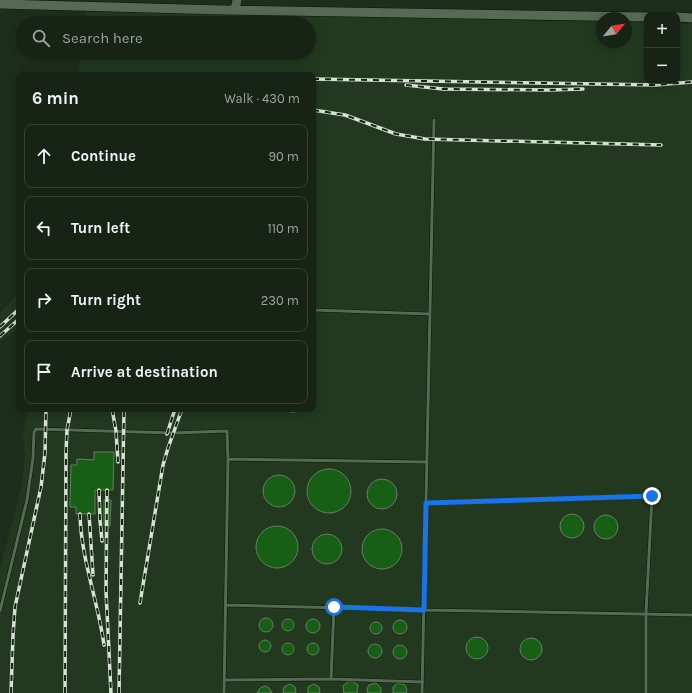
<!DOCTYPE html>
<html lang="en">
<head>
<meta charset="utf-8">
<style>
	:root { --surface:#162315; --page:#232f22; --text:#f1f3f6; --muted:#9ea4a0; --line:#354034 }
	body { margin:0; font-family:Karla,sans-serif; background:var(--page); color:var(--text) }
	.controls { position:absolute; right:12px; top:12px; display:grid; overflow:hidden; border-radius:8px; box-shadow:0 2px 10px #0003 }
	.controls button { width:36px; height:36px; display:grid; place-items:center; padding:0; border:0; border-bottom:1px solid var(--line); background:var(--surface); color:var(--text); font:20px sans-serif }
	.compass { position:absolute; left:596px; top:12px; width:36px; height:36px; border-radius:50%; background:var(--surface); box-shadow:0 2px 10px #0003; rotate:60deg }
	.stop { position:absolute; width:12px; height:12px; margin:-9px; border:3px solid #1a73e8; border-radius:50%; background:#fff }
	.stop.end { background:#1a73e8; border-color:#fff; box-shadow:0 1px 4px #0008 }
	.list { margin:0; padding:0; list-style:none }
	h2 { display:flex; justify-content:space-between; align-items:center; height:52px; margin:0; padding:0 16px; font-size:17px }
	h2 small { font-size:13px; font-weight:400; color:var(--muted) }
	.list li { display:grid; grid-template-columns:26px 1fr auto; gap:12px; align-items:center; box-sizing:border-box; height:64px; margin:0 8px 8px; padding:0 8px; border:1px solid var(--line); border-radius:8px }
	.list b { display:block; font-size:15px; white-space:nowrap }
	.list em { font-size:13px; font-style:normal; color:var(--muted) }
	.icon { flex:none; width:22px; height:22px; fill:none; stroke:currentColor; stroke-width:2; stroke-linecap:round; stroke-linejoin:round }
	.map { position:relative; flex:none; width:692px; height:693px; overflow:hidden }
	.search { position:absolute; background:var(--surface); box-shadow:0 2px 10px #0003; left:16px; top:16px; width:300px; height:44px; display:flex; align-items:center; gap:10px; box-sizing:border-box; padding:0 14px; border-radius:22px; color:var(--muted); font-size:15px }
	.panel { position:absolute; background:var(--surface); box-shadow:0 2px 10px #0003; left:16px; top:72px; width:300px; height:340px; border-radius:8px }
	.map>svg:first-child { display:block }
	.built { fill:#223920 }
	.building { fill:#175f14; stroke:#687d66 }
	.lines { fill:none; stroke-linecap:round; stroke-linejoin:round }
	.lane-casing { stroke:#071706; stroke-width:4 }
	.secondary-casing { stroke:#071706; stroke-width:10 }
	.lane { stroke:#566a54; stroke-width:3 }
	.secondary { stroke:#566a54; stroke-width:9 }
	.rail-casing { stroke:#d6e2d4; stroke-width:3.5 }
	.rail { stroke:#142512; stroke-width:2; stroke-dasharray:6; stroke-linecap:butt }
	.route { stroke:#1a73e8; stroke-width:5 }
</style>
</head>
<body>
<div class="map">
<svg width="692" height="693" viewBox="0 0 692 693">
	<rect width="100%" height="100%" fill="#1d2f1c"/>
	<path class="built" d="M86,11L602,22V42H626V22L647,23V81H677V23L692,24V693H0V569L22,485L25,453L23,436L28,409H313V75H78L81,53H309V23H85Z
		M18,295L19,328L0,341V313Z"/>
	<path class="building" d="M282,409H302L295,412H290Z
		M94,452H114L113,490H95V514H76V507H70L71,465H77V459L94,460Z
		M307 491a22 22 0 1 1 44 0a22 22 0 1 1-44 0Z
		M263 491a16 16 0 1 1 32 0a16 16 0 1 1-32 0Z
		M367 494a15 15 0 1 1 30 0a15 15 0 1 1-30 0Z
		M104,500H111L110,526L104,525Z
		M560 526a12 12 0 1 1 24 0a12 12 0 1 1-24 0Z
		M594 527a12 12 0 1 1 24 0a12 12 0 1 1-24 0Z
		M256 547a21 21 0 1 1 42 0a21 21 0 1 1-42 0Z
		M362 549a20 20 0 1 1 40 0a20 20 0 1 1-40 0Z
		M312 549a15 15 0 1 1 30 0a15 15 0 1 1-30 0Z
		M259 625a7 7 0 1 1 14 0a7 7 0 1 1-14 0Z
		M282 625a6 6 0 1 1 12 0a6 6 0 1 1-12 0Z
		M306 626a7 7 0 1 1 14 0a7 7 0 1 1-14 0Z
		M393 627a7 7 0 1 1 14 0a7 7 0 1 1-14 0Z
		M370 628a6 6 0 1 1 12 0a6 6 0 1 1-12 0Z
		M466 648a11 11 0 1 1 22 0a11 11 0 1 1-22 0Z
		M520 649a11 11 0 1 1 22 0a11 11 0 1 1-22 0Z
		M259 646a6 6 0 1 1 12 0a6 6 0 1 1-12 0Z
		M307 649a6 6 0 1 1 12 0a6 6 0 1 1-12 0Z
		M282 649a6 6 0 1 1 12 0a6 6 0 1 1-12 0Z
		M368 651a7 7 0 1 1 14 0a7 7 0 1 1-14 0Z
		M393 652a7 7 0 1 1 14 0a7 7 0 1 1-14 0Z
		M349,681L354,682L358,685L357,693H344L343,686Z
		M376,683L381,688V693H368L367,689L369,685Z
		M398,683L405,685L407,690L406,693H393V687Z
		M290,684L295,687L296,693H283L284,687Z
		M314,684L319,687L320,693H308V687Z
		M265,686L269,688L272,693H257L260,688Z"/>
	<g class="lines">
		<g class="lane-casing">
			<path id="lane" d="M313,310L430,314
				M228,459L426,462
				M426,503L652,496L646,614V693
				M226,605L424,610L692,615
				M0,611L27,500L33,458L34,432L36,429L173,433L227,431L228,459L224,693
				M331,679L334,607
				M224,680L331,679L423,682
				M422,693L434,120"/>
		</g>
		<g class="secondary-casing">
			<path id="secondary" d="M0,4L223,10L647,17
				M235,10L237,0
				M677,17L692,18"/>
		</g>
		<use href="#lane" class="lane"/>
		<use href="#secondary" class="secondary"/>
		<g class="rail-casing">
			<path id="rail" d="M313,79L656,85L692,82
				M406,85L443,89L549,90L583,89
				M313,110L345,115L396,134L425,139L661,145
				M0,327L19,309
				M0,336L19,319
				M112,409L116,431L118,462
				M167,434L175,409
				M99,490L100,520L102,541
				M107,490L106,591L111,693
				M80,514C81,559 98,601 104,645
				M89,514L93,575
				M140,603L163,465L168,448L182,409
				M11,693L13,636L15,607L41,487L45,453L46,409
				M65,693L66,452L67,430L71,409
				M119,693L124,409"/>
		</g>
		<use href="#rail" class="rail"/>
	</g>
	<g class="lines">
		<path class="route" d="M334,607L424,610L426,503L652,496"/>
	</g>
</svg>
<div class="controls">
<button>+</button>
<button>−</button>
</div>
<svg class="compass" viewBox="-18 -18 36 36"><path d="M0-13l5 13h-10z" fill="#e53935"/><path d="M0 13l5-13h-10z" fill="#9ea4a0"/></svg>
<div class="stop" style="left:334px;top:607px"></div>
<div class="stop end" style="left:652px;top:496px"></div>
<div class="search"><svg class="icon" aria-label="search" viewBox="0 0 24 24"><circle cx="10" cy="10" r="6"/><path d="M15 15l6 6"/></svg>Search here</div>
<section class="panel">
<h2>6 min<small>Walk · 430 m</small></h2>
<ul class="list">
<li><svg class="icon" aria-label="ahead" viewBox="0 0 24 24"><path d="M12 20V5M6 11l6-6 6 6"/></svg><div><b>Continue</b></div><em>90 m</em></li>
<li><svg class="icon" aria-label="left" viewBox="0 0 24 24"><path d="M17 20v-9H6M10 6l-5 5 5 5"/></svg><div><b>Turn left</b></div><em>110 m</em></li>
<li><svg class="icon" aria-label="right" viewBox="0 0 24 24"><path d="M7 20v-9h11M14 6l5 5-5 5"/></svg><div><b>Turn right</b></div><em>230 m</em></li>
<li><svg class="icon" aria-label="arrive" viewBox="0 0 24 24"><path d="M6 21V4h12l-3 4 3 4H6"/></svg><div><b>Arrive at destination</b></div></li>
</ul>
</section>
</div>
</body>
</html>
